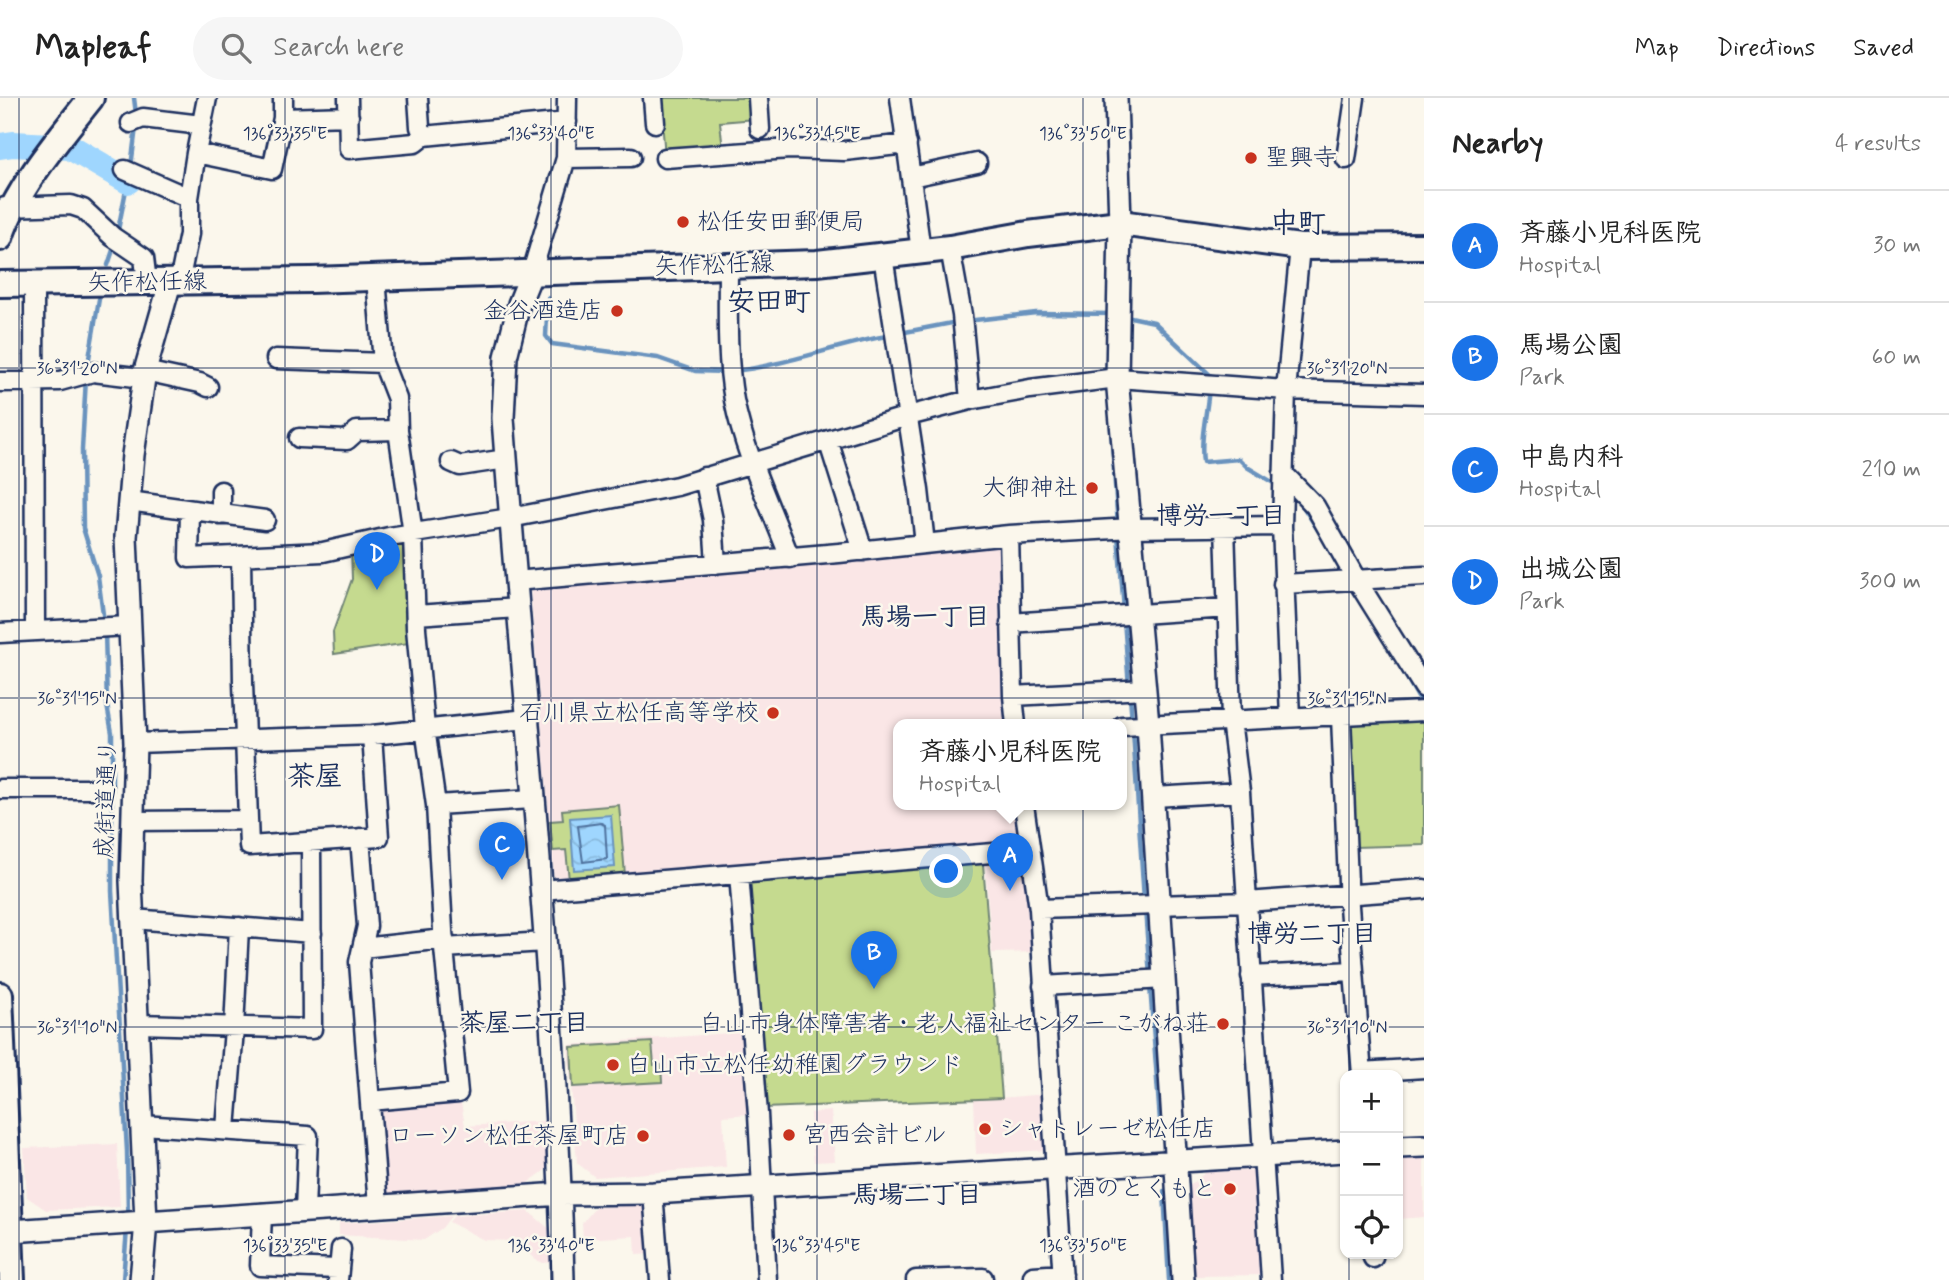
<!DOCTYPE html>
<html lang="en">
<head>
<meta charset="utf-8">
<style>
	:root { --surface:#fff; --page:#f6f6f6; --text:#222; --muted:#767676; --line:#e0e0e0; --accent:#1a73e8 }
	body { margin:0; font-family:Mynerve,"Klee One",sans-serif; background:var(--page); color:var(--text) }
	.controls { position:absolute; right:21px; bottom:21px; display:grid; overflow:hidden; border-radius:14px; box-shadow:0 2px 5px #0004 }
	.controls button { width:63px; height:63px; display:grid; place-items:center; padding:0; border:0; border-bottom:2px solid var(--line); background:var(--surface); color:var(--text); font:35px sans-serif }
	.you { position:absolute; left:947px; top:774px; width:24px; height:24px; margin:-18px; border:5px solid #fff; border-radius:50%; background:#1a73e8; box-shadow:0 0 0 10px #1a73e833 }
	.badge { display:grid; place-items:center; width:46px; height:46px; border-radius:50%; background:var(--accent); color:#fff; font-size:23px; font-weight:700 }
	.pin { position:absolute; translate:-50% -58px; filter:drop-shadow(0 2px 4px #0008) }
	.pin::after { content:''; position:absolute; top:37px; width:24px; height:21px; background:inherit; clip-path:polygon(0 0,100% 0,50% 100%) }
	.popup { position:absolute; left:893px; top:621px; width:234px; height:91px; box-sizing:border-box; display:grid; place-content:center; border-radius:14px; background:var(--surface); filter:drop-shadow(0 2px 5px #0005); font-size:23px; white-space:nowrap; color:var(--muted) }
	.popup b { font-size:26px; color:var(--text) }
	.popup::after { content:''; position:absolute; left:50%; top:100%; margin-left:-14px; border:14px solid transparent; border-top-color:var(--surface) }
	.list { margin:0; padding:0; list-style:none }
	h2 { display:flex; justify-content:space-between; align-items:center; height:91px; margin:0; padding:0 28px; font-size:30px }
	h2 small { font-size:23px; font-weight:400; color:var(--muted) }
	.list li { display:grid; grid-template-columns:46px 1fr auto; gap:21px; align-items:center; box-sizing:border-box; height:112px; padding:0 28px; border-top:2px solid var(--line) }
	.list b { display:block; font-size:26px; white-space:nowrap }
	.list p { margin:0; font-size:23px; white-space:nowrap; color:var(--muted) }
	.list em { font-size:23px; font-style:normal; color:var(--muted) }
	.icon { flex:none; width:38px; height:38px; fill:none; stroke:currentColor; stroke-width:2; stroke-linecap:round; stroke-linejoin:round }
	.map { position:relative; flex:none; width:1424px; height:1182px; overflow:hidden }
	header { display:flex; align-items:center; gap:42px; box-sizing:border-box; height:98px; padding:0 35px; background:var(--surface); border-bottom:2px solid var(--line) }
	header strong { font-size:33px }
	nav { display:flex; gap:38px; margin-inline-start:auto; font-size:24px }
	.search { width:490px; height:63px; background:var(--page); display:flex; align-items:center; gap:18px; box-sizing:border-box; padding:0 24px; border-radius:38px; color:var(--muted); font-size:26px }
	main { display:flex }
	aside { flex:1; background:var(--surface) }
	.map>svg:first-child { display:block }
	.built { fill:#fae6e6 }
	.park { fill:#c5da8f; stroke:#708476; stroke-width:2 }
	.water { fill:url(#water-waves); stroke:#6a93be; stroke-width:2 }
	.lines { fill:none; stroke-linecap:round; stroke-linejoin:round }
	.shore { stroke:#50729e; stroke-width:2 }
	.stream { stroke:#6a93be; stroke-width:4.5 }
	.river { stroke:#9fd6fe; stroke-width:26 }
	.minor-casing { stroke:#1b2f5e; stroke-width:23 }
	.tertiary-casing { stroke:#1b2f5e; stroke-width:26 }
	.secondary-casing { stroke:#1b2f5e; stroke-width:30 }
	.minor { stroke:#fbf7ec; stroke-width:18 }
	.tertiary { stroke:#fbf7ec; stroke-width:21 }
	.secondary { stroke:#fbf7ec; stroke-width:24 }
	.ticks { fill:none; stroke:#1b2f5e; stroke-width:2; stroke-opacity:0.45 }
	.poi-dot { fill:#c8321e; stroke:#fbf7ec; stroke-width:2.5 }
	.labels { text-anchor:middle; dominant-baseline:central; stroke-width:5; stroke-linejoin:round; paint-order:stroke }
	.poi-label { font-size:24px; fill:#1b2f5e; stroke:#fbf7ec; text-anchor:end }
	.street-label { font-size:24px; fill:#1b2f5e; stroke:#fbf7ec }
	.neighbourhood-label { font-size:26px; font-weight:bold; fill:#1b2f5e; stroke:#fbf7ec }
	.quarter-label { font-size:28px; font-weight:bold; fill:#1b2f5e; stroke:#fbf7ec }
	.ticks-label { font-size:18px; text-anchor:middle; fill:#1b2f5e; stroke:#fbf7ec; stroke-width:5; stroke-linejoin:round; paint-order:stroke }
</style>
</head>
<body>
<header>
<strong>Mapleaf</strong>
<div class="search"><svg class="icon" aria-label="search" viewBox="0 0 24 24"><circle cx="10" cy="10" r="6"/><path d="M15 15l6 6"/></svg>Search here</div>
<nav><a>Map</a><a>Directions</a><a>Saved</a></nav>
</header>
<main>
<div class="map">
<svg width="1424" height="1182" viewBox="0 0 1424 1182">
	<defs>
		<pattern id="water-waves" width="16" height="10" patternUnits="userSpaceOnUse" patternTransform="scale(1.75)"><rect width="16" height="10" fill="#9fd6fe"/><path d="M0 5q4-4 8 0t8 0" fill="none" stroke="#88b8dc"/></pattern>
	</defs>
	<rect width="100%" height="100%" fill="#fbf7ec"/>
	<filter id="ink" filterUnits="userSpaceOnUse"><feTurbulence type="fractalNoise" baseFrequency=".0143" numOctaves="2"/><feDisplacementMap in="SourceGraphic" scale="14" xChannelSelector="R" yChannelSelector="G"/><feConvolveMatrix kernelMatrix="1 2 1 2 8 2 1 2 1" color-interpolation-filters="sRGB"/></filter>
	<g filter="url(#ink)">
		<path class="built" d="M996,445L1002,451L1004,603L1006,627H898V707H1015L1019,746L554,784L530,489Z
			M1020,763L1030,775L1036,854L992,855L985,766Z
			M743,934L749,1016L723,1018L726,1069L595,1079L577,1065L568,947Z
			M1046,996L1049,1052L976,1056L974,1002Z
			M460,999L465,1028L544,1023L548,1070L525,1087L385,1098L378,1006Z
			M831,1013L835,1063L814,1064L810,1015Z
			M117,1046L120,1109L46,1112L27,1099L24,1050Z
			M1424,1060V1119L1398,1121V1061Z
			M1260,1072L1267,1177L1195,1178L1189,1088L1206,1074Z
			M649,1107L652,1156L636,1157L635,1138L583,1141L582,1125L596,1109Z
			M528,1113L552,1133L553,1164L542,1165L536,1162L514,1143L484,1142L449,1124L454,1118Z
			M451,1118L442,1130L424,1142L339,1137V1125Z"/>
		<path class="park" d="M660,0H754L755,21L720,24L723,52L665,58Z
			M404,437L409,545L334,556L333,534L352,481L351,448Z
			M1424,621V747L1354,749L1350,626Z
			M619,707L625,777L569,782L566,752L553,753L550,723L563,722L562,712Z
			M983,766L1002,1000L765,1010L745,782Z
			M652,944L654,967H661L662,984L573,989L571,949Z"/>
		<path class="water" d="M611,717L615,769L574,772L570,720Z"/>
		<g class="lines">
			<path class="shore" d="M601,725L605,727L607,761L583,764L578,728Z"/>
			<path class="stream" d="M134,0L136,16
				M131,69L136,29
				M117,137L129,77
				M108,167L115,146
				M548,200L546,238L552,246L658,260L695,273L725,274
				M1126,218L1154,224L1211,278L1210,281
				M966,223L1036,215L1114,216
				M900,235L957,224
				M87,272L99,201
				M734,273C787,267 838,246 892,237
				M86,280L82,351L83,430L98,478L104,524
				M1209,290C1207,316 1200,338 1203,364L1239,361L1247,369L1277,387
				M1111,330L1118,428
				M1302,407L1322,438
				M1118,437L1124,512
				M1124,521L1129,589
				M105,533L107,607L112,635V793L127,1053L128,1118
				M1400,568L1420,603
				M1130,597L1132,624
				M1133,632L1144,802
				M1145,810L1150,878
				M1150,887L1161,1036
				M1164,1093L1169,1182
				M123,1182L127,1131"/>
			<path class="river" d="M0,48L13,46L70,49L128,83"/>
			<g class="minor-casing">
				<path id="minor" d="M348,0L349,51L415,45L424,38L567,24
					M418,0L420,29L424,38
					M653,0L655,25
					M758,0L760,31
					M900,0L921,153
					M283,20L349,18
					M131,25L143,20L201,27
					M196,55L272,71L283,20V0
					M566,60L631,59
					M665,60L790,51L844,53L907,46
					M1346,61L1355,0
					M125,72L189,100
					M911,79L977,65
					M5,109L71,107L83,111L113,139L144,160L147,184
					M950,150L962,217L970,302
					M883,158L919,392L925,446
					M728,167C728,212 726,258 734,302C744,354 771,410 790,460
					M532,174L566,60L567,0
					M179,185L189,136V100L196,55L207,0
					M34,187L35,533
					M276,261L383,265
					M145,273L200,285L208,289
					M0,284L60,283L93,274L144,280
					M299,340L347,342L357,333L398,332
					M828,342L863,453
					M451,364L460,368L506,361
					M1283,375L1315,408L1356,481L1424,590
					M704,379L713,422L716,466
					M221,393V417
					M129,403L265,422
					M190,413L189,460L323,454L389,439L510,420L677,388L908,318L970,302L1030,291L1117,280L1286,292L1424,296
					M1225,427L1231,622L1240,694L1271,1182
					M1009,437L1013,598L1016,627
					M241,459L243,585L249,748L379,739L372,637
					M515,483L839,455L1009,437L1132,430L1282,428
					M1283,486L1424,478
					M416,517L518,510
					M1010,525L1227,510
					M0,535L129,528
					M1013,598L1145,591
					M1290,619L1282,428L1286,292L1300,149
					M1341,619L1349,808L1362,977
					M1122,628L1424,613
					M135,645L372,637L527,621
					M0,691H103
					M1154,699L1240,694
					M436,707L533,701
					M1024,707L1039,811L1063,1182
					M133,723L248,722
					M360,740L367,828L359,864L378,1108
					M739,776L758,1016L767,1182
					M541,792L1030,752
					M1039,811L1247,804L1424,791
					M133,821L312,835
					M362,850L444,841
					M444,850L545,844
					M1251,878L1353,873
					M1043,888L1165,881
					M138,926L312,931L311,744
					M1362,974L1424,970
					M370,1003L458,995L444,850L436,707L425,630L416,530L413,436L398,332L397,301L383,265L376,180
					M142,1027L308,1038L305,1112
					M226,1031L234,931L239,829
					M653,1095L660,1182
					M262,1115L260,1168L338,1171
					M1373,1156V1160
					M1033,1178L1063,1176
					M338,1182L341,1151
					M916,1182L983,1180"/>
			</g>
			<g class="tertiary-casing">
				<path id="tertiary" d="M1116,0L1120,125L1117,280L1148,626L1183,1182
					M532,174L519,206L506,259L503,320C524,607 556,894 563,1182
					M1398,1049L1424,1048
					M11,1133L561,1096L653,1095L1345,1053
					M141,1182L146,1124L131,783L135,645L126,439L133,357L145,273L170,185"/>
			</g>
			<g class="secondary-casing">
				<path id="secondary" d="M0,140C15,92 60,39 91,0
					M0,186L311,182L817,165L950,150L1028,136L1120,125L1300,149L1424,148
					M0,897L12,1182"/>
			</g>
			<use href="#minor" class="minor"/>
			<use href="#tertiary" class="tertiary"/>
			<use href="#secondary" class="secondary"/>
		</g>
	</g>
	<path class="ticks" d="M19,0V1182M285,0V1182M551,0V1182M817,0V1182M1083,0V1182M1349,0V977M0,270H1424M0,600H1424M0,929H1424M1349,1156V1182"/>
	<g class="poi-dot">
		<circle cx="1251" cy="60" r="7"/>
		<circle cx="683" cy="124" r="7"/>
		<circle cx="617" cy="213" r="7"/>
		<circle cx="1092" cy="390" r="7"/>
		<circle cx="773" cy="615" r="7"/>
		<circle cx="1223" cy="926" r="7"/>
		<circle cx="613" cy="967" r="7"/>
		<circle cx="985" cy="1031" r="7"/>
		<circle cx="789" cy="1037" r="7"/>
		<circle cx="643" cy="1038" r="7"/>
		<circle cx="1230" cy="1091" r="7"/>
	</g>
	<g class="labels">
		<g class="poi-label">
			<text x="1265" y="60" text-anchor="start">聖興寺</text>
			<text x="697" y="124" text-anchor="start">松任安田郵便局</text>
			<text x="603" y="213">金谷酒造店</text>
			<text x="1078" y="390">大御神社</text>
			<text x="759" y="615">石川県立松任高等学校</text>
			<text x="1209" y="926">白山市身体障害者・老人福祉センター こがね荘</text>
			<text x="627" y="967" text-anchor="start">白山市立松任幼稚園グラウンド</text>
			<text x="999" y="1031" text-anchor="start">シャトレーゼ松任店</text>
			<text x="803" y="1037" text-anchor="start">宮西会計ビル</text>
			<text x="629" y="1038">ローソン松任茶屋町店</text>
			<text x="1216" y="1091">酒のとくもと</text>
		</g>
		<g class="street-label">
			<text transform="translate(714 168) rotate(-2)">矢作松任線</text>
			<text transform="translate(147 185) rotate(-1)">矢作松任線</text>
			<text transform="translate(107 701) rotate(-88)">成街道通り</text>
		</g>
		<g class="neighbourhood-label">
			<text x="1221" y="419">博労一丁目</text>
			<text x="925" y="520">馬場一丁目</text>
			<text x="1312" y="837">博労二丁目</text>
			<text x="524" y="926">茶屋二丁目</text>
			<text x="917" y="1098">馬場二丁目</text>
		</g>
		<g class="quarter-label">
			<text x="1298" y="126">中町</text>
			<text x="769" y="204">安田町</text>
			<text x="315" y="679">茶屋</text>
		</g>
	</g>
	<g class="ticks-label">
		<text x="285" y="41">136°33'35"E</text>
		<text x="551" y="41">136°33'40"E</text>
		<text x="817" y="41">136°33'45"E</text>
		<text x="1083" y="41">136°33'50"E</text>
		<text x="77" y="276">36°31'20"N</text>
		<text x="1347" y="276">36°31'20"N</text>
		<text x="77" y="606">36°31'15"N</text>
		<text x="1347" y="606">36°31'15"N</text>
		<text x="77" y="935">36°31'10"N</text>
		<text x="1347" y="935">36°31'10"N</text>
		<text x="285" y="1153">136°33'35"E</text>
		<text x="551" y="1153">136°33'40"E</text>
		<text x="817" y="1153">136°33'45"E</text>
		<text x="1083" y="1153">136°33'50"E</text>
	</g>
</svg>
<div class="controls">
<button>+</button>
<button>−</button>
<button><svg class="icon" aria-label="locate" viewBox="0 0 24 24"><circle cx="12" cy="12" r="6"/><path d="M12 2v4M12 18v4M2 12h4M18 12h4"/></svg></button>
</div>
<div class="you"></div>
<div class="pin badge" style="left:1010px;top:793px">A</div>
<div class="popup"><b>斉藤小児科医院</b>Hospital</div>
<div class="pin badge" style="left:874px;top:891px">B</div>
<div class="pin badge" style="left:502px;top:782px">C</div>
<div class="pin badge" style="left:377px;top:492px">D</div>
</div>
<aside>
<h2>Nearby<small>4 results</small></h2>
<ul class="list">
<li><span class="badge">A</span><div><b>斉藤小児科医院</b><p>Hospital</p></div><em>30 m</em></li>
<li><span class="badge">B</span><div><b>馬場公園</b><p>Park</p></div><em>60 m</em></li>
<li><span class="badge">C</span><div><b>中島内科</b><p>Hospital</p></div><em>210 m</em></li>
<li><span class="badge">D</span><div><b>出城公園</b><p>Park</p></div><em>300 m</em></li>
</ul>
</aside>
</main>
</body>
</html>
